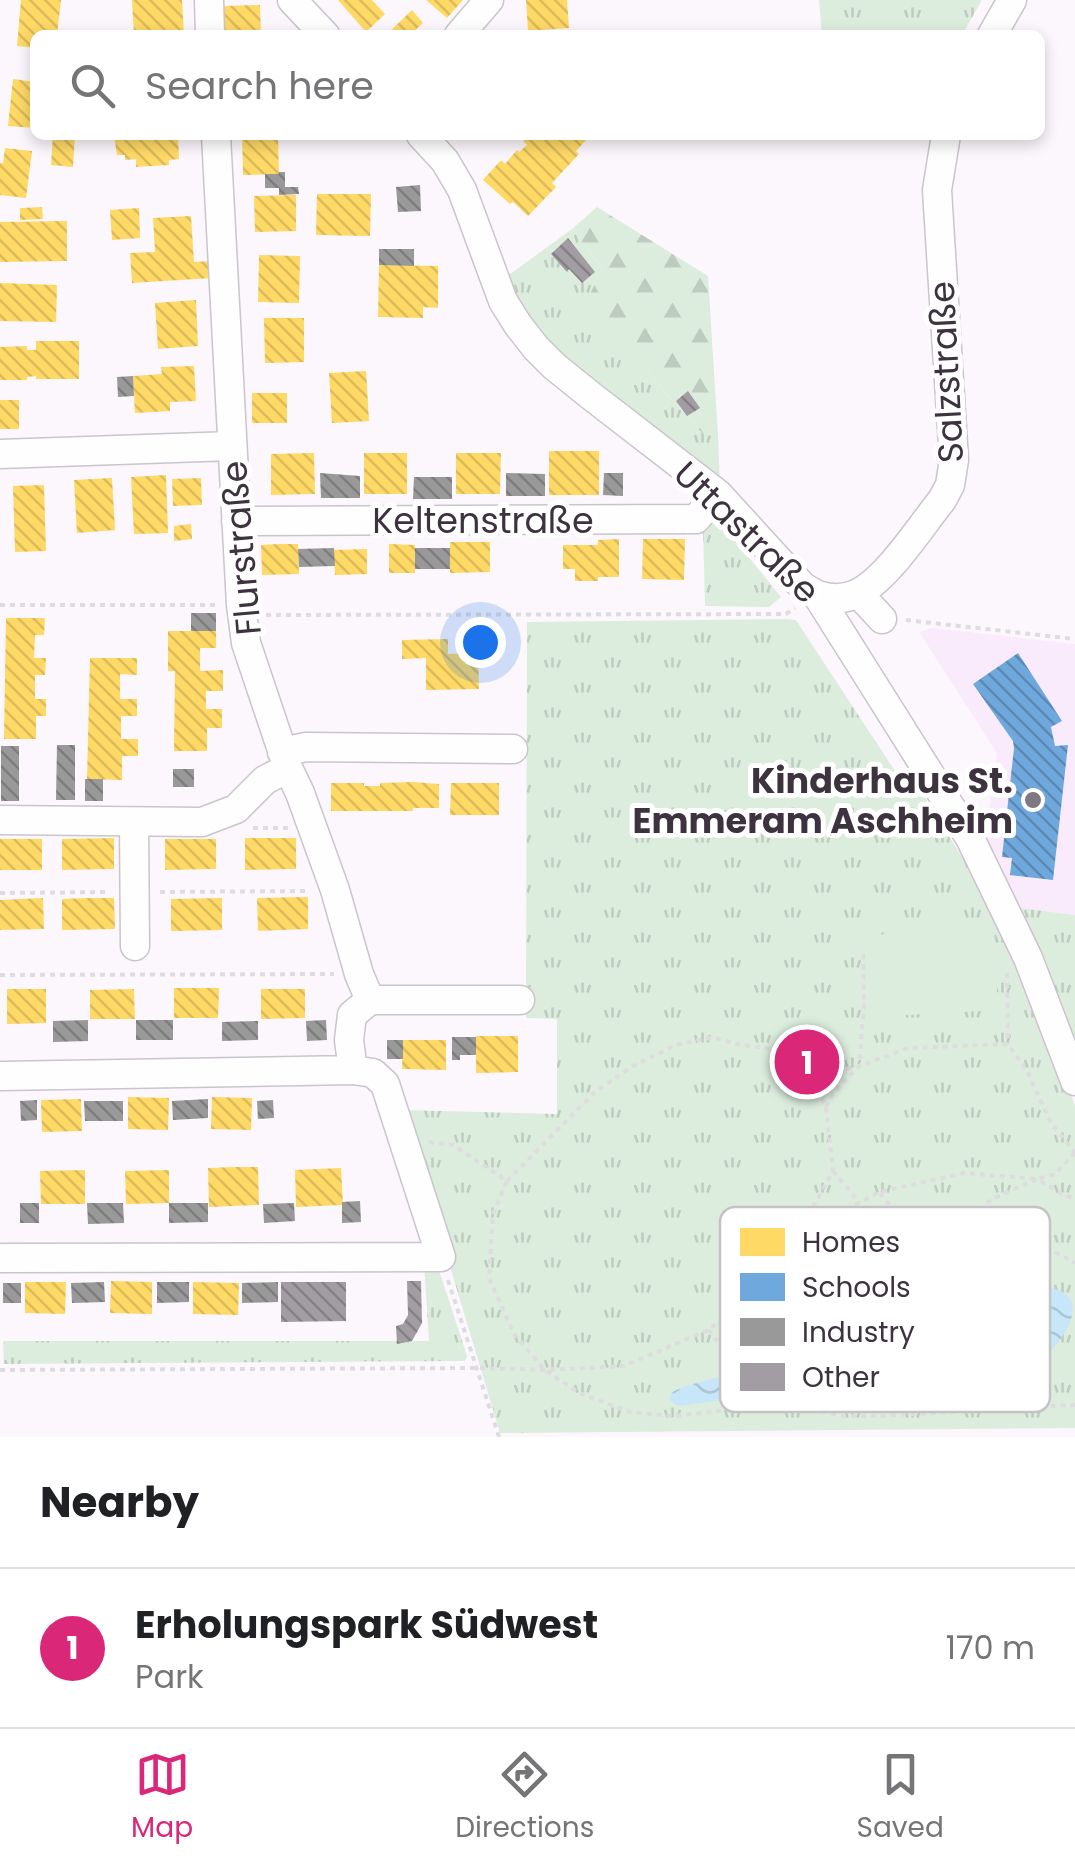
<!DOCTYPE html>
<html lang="en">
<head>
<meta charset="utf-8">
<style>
	:root { --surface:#fff; --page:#f2f2f2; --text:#202124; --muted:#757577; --line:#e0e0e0; --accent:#db2777 }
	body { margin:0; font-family:Poppins,sans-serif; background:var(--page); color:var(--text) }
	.you { position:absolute; left:480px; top:642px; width:35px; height:35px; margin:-25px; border:8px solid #fff; border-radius:50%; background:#1a73e8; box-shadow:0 0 0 15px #1a73e833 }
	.badge { display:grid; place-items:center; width:65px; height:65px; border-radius:50%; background:var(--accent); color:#fff; font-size:32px; font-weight:700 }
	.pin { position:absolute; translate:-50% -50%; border:5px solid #fff; box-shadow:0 2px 10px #0006 }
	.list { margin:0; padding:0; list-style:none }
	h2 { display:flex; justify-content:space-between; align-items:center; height:130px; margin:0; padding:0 40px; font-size:42px }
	h2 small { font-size:32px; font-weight:400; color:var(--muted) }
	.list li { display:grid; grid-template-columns:65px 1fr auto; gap:30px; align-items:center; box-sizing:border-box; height:160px; padding:0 40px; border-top:2px solid var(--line) }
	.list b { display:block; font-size:38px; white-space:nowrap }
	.list p { margin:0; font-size:32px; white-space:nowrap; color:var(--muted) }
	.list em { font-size:32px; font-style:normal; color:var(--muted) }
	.icon { flex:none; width:55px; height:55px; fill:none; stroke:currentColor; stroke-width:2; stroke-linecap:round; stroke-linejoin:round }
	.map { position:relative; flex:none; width:1075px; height:1437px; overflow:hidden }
	.search { position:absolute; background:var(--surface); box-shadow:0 5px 15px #0003; left:30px; right:30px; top:30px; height:110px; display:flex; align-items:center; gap:25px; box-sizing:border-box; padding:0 35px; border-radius:15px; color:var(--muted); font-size:38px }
	.sheet { height:290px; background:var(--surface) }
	nav { display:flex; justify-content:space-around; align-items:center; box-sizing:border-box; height:140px; border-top:2px solid var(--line); background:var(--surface); font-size:28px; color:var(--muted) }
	nav a { display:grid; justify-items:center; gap:5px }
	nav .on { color:var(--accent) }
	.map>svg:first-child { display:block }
	.built { fill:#faebfc }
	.grass { fill:url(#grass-tufts) }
	.forest { fill:url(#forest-firs) }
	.pitch { fill:#dcedde }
	.water { fill:url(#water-waves) }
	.homes { fill:url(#homes-back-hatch) }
	.schools { fill:url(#schools-back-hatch) }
	.industry { fill:url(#industry-back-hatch) }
	.building { fill:url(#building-back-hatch) }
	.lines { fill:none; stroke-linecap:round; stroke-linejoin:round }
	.minor-casing { stroke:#cac4cc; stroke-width:31 }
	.path { stroke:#dedcde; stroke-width:4; stroke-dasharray:5 5; stroke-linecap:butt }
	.minor { stroke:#fffeff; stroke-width:28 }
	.poi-dot { fill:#7f7880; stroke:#fff; stroke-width:4 }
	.labels { text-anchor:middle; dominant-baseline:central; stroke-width:10; stroke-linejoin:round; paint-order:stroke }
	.street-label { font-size:35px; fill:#3c333e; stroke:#fff }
	.poi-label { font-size:35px; font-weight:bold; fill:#3c333e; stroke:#fff; text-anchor:end }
	.key { fill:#fff; stroke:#c4c2c5; stroke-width:2.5 }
	.key-label { font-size:28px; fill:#3c333e }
</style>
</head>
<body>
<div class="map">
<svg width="1075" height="1437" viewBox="0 0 1075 1437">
	<defs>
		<pattern id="grass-tufts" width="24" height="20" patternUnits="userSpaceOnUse" patternTransform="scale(2.5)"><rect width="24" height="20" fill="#dcedde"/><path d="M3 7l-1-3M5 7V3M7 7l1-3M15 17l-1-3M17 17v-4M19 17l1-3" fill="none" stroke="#beccc0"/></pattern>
		<pattern id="forest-firs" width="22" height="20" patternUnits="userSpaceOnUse" patternTransform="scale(2.5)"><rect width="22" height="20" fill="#dcedde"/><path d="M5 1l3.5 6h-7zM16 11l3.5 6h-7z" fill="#beccc0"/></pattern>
		<pattern id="water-waves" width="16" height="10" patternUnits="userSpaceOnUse" patternTransform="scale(2.5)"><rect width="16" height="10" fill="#c8e6f9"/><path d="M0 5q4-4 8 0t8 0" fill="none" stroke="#adc6d6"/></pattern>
		<pattern id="homes-back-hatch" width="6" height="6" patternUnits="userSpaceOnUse" patternTransform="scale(2.5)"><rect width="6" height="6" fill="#ffd966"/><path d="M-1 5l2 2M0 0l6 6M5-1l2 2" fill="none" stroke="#dbbb5a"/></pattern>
		<pattern id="schools-back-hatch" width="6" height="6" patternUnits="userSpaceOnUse" patternTransform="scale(2.5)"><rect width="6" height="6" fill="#6fa8dc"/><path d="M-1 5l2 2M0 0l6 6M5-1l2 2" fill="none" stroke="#5c89b4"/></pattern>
		<pattern id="industry-back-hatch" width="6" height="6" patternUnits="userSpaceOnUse" patternTransform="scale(2.5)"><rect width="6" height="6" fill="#999"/><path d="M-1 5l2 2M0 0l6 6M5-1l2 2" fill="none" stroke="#7e7d7e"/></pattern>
		<pattern id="building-back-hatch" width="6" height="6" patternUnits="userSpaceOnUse" patternTransform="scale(2.5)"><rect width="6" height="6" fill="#a29ca3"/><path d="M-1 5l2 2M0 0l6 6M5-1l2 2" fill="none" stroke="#858086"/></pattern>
	</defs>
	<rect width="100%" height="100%" fill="#fcf7fc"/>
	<path class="built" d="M932,628L1075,644V915L1013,907L984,846L997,753L919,632Z"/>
	<path class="grass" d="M819,0H982L962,35H822Z
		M572,229L603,268L588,300L650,375L704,435H718L720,485L564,358L524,314L506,277Z
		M717,518L781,597L769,607L705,606L703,528L708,521Z
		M787,619L796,620L897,774L920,789L970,870L999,925L1040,1015L1075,1105V1428L500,1433L403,1110L557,1114V1019L526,1018L527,622Z
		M1013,907L1075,915V1059Z
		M424,1264H437L467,1356L465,1361L4,1364L3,1341H429Z"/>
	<path class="forest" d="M597,207L708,276L718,435L705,436L650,375L587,300L603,268L572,229Z"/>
	<path class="pitch" d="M994,929L998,1010L873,1017L869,935Z"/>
	<path class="water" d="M853,1242C867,1249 880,1255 889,1268C894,1275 894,1282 897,1289C901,1299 912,1313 921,1319C933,1325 953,1325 965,1320C993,1310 1033,1273 1062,1292C1066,1294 1070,1298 1072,1303C1075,1315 1068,1328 1061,1338C1049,1355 1031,1374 1012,1384C964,1411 846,1417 798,1388C788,1382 779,1370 773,1360C766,1348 762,1330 766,1316C769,1305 779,1294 786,1284C802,1260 824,1244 853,1242Z
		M762,1368L772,1377L726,1400L678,1406L669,1399C670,1396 671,1394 673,1392C682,1385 749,1369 762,1368Z"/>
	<path class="homes" d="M21,0H61L57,35H35V48L17,46Z
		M132,0H182L184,35H134Z
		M338,0H372L385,14L366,32Z
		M426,0H463L447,18Z
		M526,0H567L569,28L528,31Z
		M260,5L261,35H225L224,6Z
		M412,10L423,23L410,35H386Z
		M13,79L35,82V128L8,126Z
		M53,135H75L73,167L51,165Z
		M114,135H178L179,159L169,160V165L136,167V159L125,160V155H117Z
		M242,135H278L279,174L243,175Z
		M529,135H583L587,139L576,151L579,154L552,183L556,187L528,216L513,202L510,204L483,180L501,160L505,164L517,150L519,152L527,145L523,141Z
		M5,148L32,151L26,198L0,195V163H3Z
		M317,194H371L370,236L316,235Z
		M296,195V231L255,232L254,196Z
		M42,207L43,219L20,220V208Z
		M139,208L140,238L112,240L110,210Z
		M191,216L194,262L211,261L212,278L132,283L130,253L155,252L153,218Z
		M67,221V261L0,262V222Z
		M259,255L300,256L299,303L258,302Z
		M379,265L438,266V308L423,307V318L378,317Z
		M0,283L57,285L56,322L0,321Z
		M196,300L198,346L158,349L155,303Z
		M264,318H304V362L265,363Z
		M36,341H79V379H36V376L27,377V380H0V347L27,346V350H36Z
		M194,366L196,401L170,402V411L135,413L133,376L162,374L161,367Z
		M366,371L369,421L332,423L329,373Z
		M252,393H287V423H252Z
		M0,400H19V429H0Z
		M549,451H599V495H549Z
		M314,453L315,494L271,495V454Z
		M364,453H407V494H364Z
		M456,453H501L500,494H456Z
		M166,475L168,533L134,534L131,477Z
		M112,478L115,530L77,533L74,480Z
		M201,478L202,505L173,506L172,479Z
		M44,485L46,551L15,552L13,486Z
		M191,524L192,539L174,541V526Z
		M619,539V577H598V581H575V569H563V545H598V540Z
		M643,539H685L684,580L642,579Z
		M450,542H490V572L450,573Z
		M280,544H298L299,574L262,575L261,545Z
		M389,544L415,545V573H389Z
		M367,549V574L335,575L334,550Z
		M6,618H45L44,635H35L34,658H46L45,675H35V699H46V716H36V739H4Z
		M168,631H216V648H200V671L223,670V691H206V709H222V728H207V751H174L175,671H168Z
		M448,639V654L478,653L479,689L426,690V658L402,659V640Z
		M90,658H137V675L120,674V699H137V716H121V739H138V756H122V780L87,779Z
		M413,782L439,784V808H413V811H331V783H364V786H380V783Z
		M451,783H499V815H450Z
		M114,838V869L62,870V839Z
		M245,838H296V869L245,870Z
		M0,839H42V870H0Z
		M165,839H216V869L165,870Z
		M308,897V929L258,931L257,898Z
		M43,898L44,929L0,930V900Z
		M88,898H114L115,929L62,930V899Z
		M222,898V930L171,931V899Z
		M174,988H219L218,1018H174Z
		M7,989H46V1023L7,1024Z
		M134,989L135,1019H90V990Z
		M261,989H305V1018L261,1019Z
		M476,1036H518V1072L476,1073Z
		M403,1040H446V1070L402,1069Z
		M128,1097L169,1098L168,1130L128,1129Z
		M212,1097L252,1098L251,1130L211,1129Z
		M81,1099L82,1131L42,1132L41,1100Z
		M235,1167H258L259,1205L209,1207L208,1168Z
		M341,1168L343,1205L296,1207L295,1170Z
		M85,1170V1204H41L40,1171Z
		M169,1170V1203L126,1204L125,1171Z
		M111,1281L152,1282V1314L110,1313Z
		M25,1282H66L65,1314L25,1313Z
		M193,1282L239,1283L238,1315L193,1314Z"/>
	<path class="schools" d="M1018,653L1062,721L1051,727L1055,746L1068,745L1053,880L1010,875L1012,858L1002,857L1014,748L1013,741L973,684Z"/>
	<path class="industry" d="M279,172H285V187H298L299,194L279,195V188H265V174H279Z
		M420,185L421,211L398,212L396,187Z
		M379,249H414V266L379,265Z
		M133,376L134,396L118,397L117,377Z
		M320,473L360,476V498H321Z
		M506,473L545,474V496H506Z
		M604,473H623V496L603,495Z
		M414,477H452V499H413Z
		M334,548L335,566L299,567L298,549Z
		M415,548H450V569H415Z
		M191,613H216V631H191Z
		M57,745H75V800H56Z
		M1,746H19V801H1Z
		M173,769H194V787H173Z
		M85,779H103V801H85Z
		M88,1020V1041L53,1042V1021Z
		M136,1020H173V1040H136Z
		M326,1020L327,1040L307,1041L306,1021Z
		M258,1021V1040L222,1041V1022Z
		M452,1037H476V1055H460V1060H452Z
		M387,1040H403V1059H387Z
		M208,1099V1118L173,1120L172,1101Z
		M37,1100V1120L21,1121L20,1101Z
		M273,1100L274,1118L258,1119L257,1101Z
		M84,1101H123V1121H85Z
		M360,1201L361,1222L342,1223V1202Z
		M20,1203H39V1223H20Z
		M87,1203H123L124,1223L88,1224Z
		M169,1203H208V1222L169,1223Z
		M294,1203L295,1221L264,1223L263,1204Z
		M104,1282L105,1302L72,1303L71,1283Z
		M157,1282H189V1302L157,1303Z
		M278,1282V1302L242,1303V1283Z
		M3,1283H21V1303H3Z"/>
	<path class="building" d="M568,238L595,272L582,283L569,269L567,272L551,254Z
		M688,391L700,408L687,416L676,401Z
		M407,1281H421L422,1323L412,1341L397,1344L396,1326L403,1324L408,1315Z
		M281,1282H346V1321L281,1322Z"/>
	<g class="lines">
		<g class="minor-casing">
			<path id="minor" d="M209,0L210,35
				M292,0L325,35
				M459,35L489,0
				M992,35L1012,0
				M216,135L241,605L246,643L288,768L300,793L335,890L359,974L370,1000
				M421,135L445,161L462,190L503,301L518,325L536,348L554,366L590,395L718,494L803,587L817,595L970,838L1028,958L1075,1081
				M0,454L232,446
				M236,521L696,519L718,494
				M858,593L882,619
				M817,595C830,599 843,600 856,594C887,580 920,527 942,500L950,485L954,460L937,190L946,135
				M282,752L306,747L513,749
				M0,820L202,822L236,809L265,780L288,768
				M134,822L135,946
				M370,1000H520
				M353,1070L349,1040L352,1015L370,1000
				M0,1076L353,1070L373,1073L385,1084L441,1257L0,1258"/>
		</g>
		<path class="path" d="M0,605H220
			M266,615L786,614L795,608
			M906,620L1075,639
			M253,828H288
			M160,892L310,891
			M0,893L110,892
			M1007,973L1008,1044
			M0,975L334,974
			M807,1077L859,1066L908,1048L1008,1044L1027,1071L1051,1123L1075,1153
			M826,1107L833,1094L859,1066L864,1006L863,950
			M429,1142L453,1145L507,1181L493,1214L489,1278L514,1334L545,1370L579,1393L630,1412L674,1416L727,1410L774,1396L800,1407L842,1416H879L1075,1405
			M833,1171L859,1202
			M507,1181L594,1093L631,1067L676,1045L713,1037L736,1044L779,1050L815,1084L826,1107L833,1171L786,1256
			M880,1193L887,1202L903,1213C905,1225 908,1238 923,1233L927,1240L930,1254L937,1259C961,1243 994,1235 1023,1240C1041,1243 1059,1254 1075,1263
			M952,1249L960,1225L992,1199L1037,1179L1062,1194L1075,1199
			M448,1280L499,1437
			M708,1330L737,1365L774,1396
			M0,1370L476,1368L545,1370L624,1366L708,1330L747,1301L785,1258L832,1218L879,1192L964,1173L1037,1179L1055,1174L1075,1153"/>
		<use href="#minor" class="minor"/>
	</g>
	<circle class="poi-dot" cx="1033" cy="800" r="10"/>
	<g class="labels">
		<g class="street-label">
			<text transform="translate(946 372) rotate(-93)">Salzstraße</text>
			<text x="483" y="520">Keltenstraße</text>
			<text transform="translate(747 532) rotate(44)">Uttastraße</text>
			<text transform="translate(241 548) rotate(-95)">Flurstraße</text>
		</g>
		<g class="poi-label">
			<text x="1013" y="780">Kinderhaus St.<tspan x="1013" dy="40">Emmeram Aschheim</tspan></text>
		</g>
	</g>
	<rect x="720" y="1207" width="330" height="205" rx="15" class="key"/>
	<rect x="740" y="1228" width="45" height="28" fill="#ffd966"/>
	<rect x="740" y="1273" width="45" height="28" fill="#6fa8dc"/>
	<rect x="740" y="1318" width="45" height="28" fill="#999"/>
	<rect x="740" y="1363" width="45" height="28" fill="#a29ca3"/>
	<g class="key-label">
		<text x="802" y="1252">Homes</text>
		<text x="802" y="1297">Schools</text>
		<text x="802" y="1342">Industry</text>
		<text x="802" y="1387">Other</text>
	</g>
</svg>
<div class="you"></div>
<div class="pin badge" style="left:807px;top:1062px">1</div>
<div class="search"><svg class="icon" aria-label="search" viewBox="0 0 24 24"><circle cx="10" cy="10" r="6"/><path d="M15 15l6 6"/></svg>Search here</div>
</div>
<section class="sheet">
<h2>Nearby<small></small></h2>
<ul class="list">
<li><span class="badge">1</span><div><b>Erholungspark Südwest</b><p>Park</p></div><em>170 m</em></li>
</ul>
</section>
<nav>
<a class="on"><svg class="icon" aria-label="map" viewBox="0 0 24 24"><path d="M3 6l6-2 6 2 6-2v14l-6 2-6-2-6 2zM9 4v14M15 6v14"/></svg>Map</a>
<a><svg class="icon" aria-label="directions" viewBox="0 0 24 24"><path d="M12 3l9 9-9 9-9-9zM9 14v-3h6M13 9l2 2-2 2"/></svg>Directions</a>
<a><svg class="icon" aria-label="saved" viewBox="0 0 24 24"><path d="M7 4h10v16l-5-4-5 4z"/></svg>Saved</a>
</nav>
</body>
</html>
